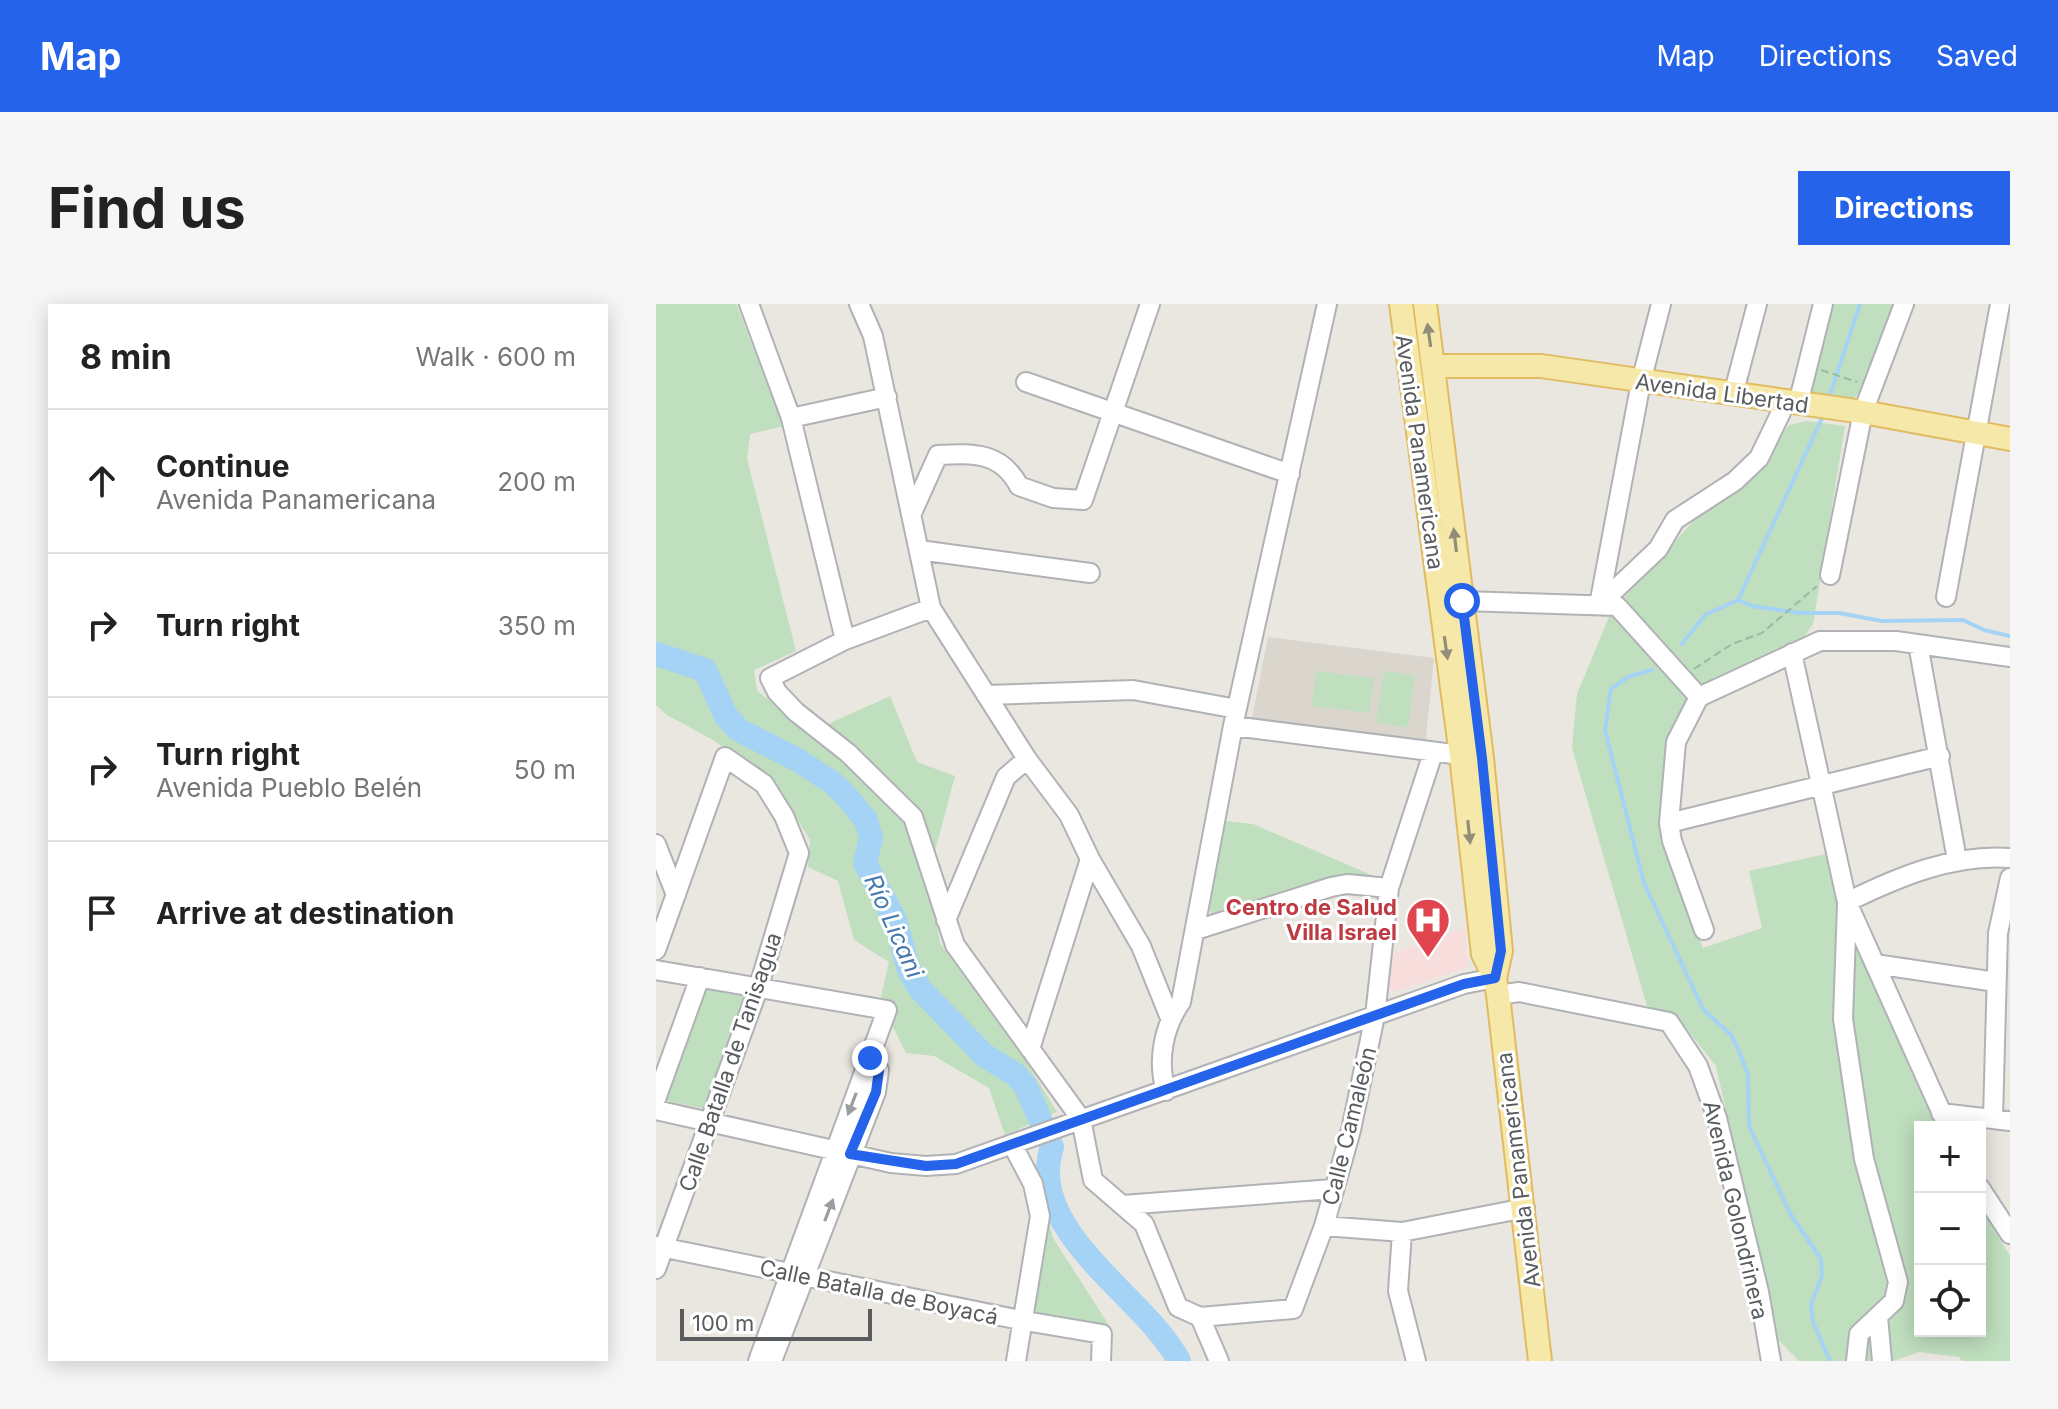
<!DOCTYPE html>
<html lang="en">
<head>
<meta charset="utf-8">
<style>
	:root { --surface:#fff; --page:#f6f6f6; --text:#222; --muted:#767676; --line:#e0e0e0; --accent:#2563eb }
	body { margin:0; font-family:Inter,sans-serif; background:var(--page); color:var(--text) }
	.controls { position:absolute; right:24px; bottom:24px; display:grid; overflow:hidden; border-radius:0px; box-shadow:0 4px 20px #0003 }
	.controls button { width:72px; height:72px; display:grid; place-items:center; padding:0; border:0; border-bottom:2px solid var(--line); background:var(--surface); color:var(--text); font:40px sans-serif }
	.scale { position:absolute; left:24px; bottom:20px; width:192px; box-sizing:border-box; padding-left:8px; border:4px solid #595c5f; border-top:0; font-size:22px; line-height:28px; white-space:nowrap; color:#595c5f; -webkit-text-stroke:6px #fff; paint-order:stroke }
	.stop { position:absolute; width:24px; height:24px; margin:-18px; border:6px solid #2563eb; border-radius:50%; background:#fff }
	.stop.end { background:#2563eb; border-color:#fff; box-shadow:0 2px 8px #0008 }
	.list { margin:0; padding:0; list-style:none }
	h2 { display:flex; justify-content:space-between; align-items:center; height:104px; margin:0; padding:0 32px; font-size:34px }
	h2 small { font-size:26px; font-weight:400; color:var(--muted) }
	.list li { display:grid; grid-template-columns:52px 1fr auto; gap:24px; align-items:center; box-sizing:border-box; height:144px; padding:0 32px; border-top:2px solid var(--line) }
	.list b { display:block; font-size:30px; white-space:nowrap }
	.list p { margin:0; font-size:26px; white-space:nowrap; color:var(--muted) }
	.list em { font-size:26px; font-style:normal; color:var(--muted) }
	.icon { flex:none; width:44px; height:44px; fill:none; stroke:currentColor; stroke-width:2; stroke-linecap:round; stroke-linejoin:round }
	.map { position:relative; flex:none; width:1354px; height:1057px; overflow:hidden; border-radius:0px }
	header { display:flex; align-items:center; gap:48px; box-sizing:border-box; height:112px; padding:0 40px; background:var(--accent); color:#fff }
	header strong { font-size:38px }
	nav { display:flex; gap:44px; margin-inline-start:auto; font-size:28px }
	.intro { display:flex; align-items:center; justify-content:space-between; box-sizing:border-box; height:192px; padding:0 48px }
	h1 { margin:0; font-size:56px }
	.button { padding:20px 36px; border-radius:0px; background:var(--accent); color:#fff; font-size:28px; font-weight:700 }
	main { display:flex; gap:48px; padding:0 48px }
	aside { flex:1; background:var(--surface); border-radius:0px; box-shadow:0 4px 20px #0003 }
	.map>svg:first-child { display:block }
	.education { fill:#dad6ce }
	.medical { fill:#f7dedc }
	.green { fill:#bfdfbe }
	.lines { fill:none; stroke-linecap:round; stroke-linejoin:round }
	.stream { stroke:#a5d3f5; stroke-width:4 }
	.river { stroke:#a5d3f5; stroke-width:24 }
	.minor-casing { stroke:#b0b2b6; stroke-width:22 }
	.major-casing { stroke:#e1bb62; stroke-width:26 }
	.path { stroke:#97bda1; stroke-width:2; stroke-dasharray:8 4; stroke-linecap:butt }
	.minor { stroke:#fff; stroke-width:18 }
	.major { stroke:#f5e8a9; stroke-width:22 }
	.oneway { fill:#908d79 }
	.oneway2 { fill:#9b9d9f }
	.route { stroke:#2563eb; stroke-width:10 }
	.labels { text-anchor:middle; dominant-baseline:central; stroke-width:6; stroke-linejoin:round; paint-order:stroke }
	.street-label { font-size:22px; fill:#595c5f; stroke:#fff }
	.health-label { font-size:22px; font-weight:bold; fill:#be3a42; stroke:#fff; text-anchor:end }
	.water-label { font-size:24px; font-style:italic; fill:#497aac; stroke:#fff }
</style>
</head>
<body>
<header>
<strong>Map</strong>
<nav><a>Map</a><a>Directions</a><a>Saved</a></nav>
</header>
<div class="intro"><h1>Find us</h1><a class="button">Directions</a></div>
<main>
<aside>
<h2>8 min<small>Walk · 600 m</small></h2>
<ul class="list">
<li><svg class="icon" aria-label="ahead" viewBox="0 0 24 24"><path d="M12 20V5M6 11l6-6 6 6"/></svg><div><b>Continue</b><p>Avenida Panamericana</p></div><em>200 m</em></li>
<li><svg class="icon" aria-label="right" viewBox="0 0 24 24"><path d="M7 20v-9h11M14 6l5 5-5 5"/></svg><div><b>Turn right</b></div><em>350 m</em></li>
<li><svg class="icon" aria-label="right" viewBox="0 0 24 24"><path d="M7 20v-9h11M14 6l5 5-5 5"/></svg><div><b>Turn right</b><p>Avenida Pueblo Belén</p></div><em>50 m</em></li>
<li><svg class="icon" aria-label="arrive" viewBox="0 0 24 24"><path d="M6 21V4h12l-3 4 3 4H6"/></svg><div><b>Arrive at destination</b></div></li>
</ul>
</aside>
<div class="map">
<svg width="1354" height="1057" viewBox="0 0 1354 1057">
	<rect width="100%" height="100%" fill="#eae7e0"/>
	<path class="education" d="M612,333L778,354L769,443L595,419Z"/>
	<path class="medical" d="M809,624L812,660L808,664L742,687L735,686L729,675L734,651Z"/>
	<path class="green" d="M0,0H80L128,122L94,130L91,155L140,347L98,366L101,387L181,448L247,512L276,589L284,639L373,762L401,808L349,831L333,784L278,752L250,749L224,697L233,658L198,636L182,577L152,563L154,536L119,480L57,436L11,411L0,401Z
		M1174,0H1239L1206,87L1196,95L1152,88Z
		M1151,117L1189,122L1157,320L1146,336L1058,374L1032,394L1024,409L1012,446L1007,522L1016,566L1047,644L1106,624L1093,567L1170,550L1182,595L1283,823H1264V1027H1324V903L1354,952V1057H1306L1303,1053L1263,1048L1237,1057H1143L1121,1035L1060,762L1023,715L991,702L916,444L921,390L955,308L1052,201L1088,184L1133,121Z
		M660,367L718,374L713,409L656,402Z
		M728,367L759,371L752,423L720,419Z
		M234,392L261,458L299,472L278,551L264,508L170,421Z
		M568,517L597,520L727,576L557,613L552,603Z
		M46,681L93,691L51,805L5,796Z
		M390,906L397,934L454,1023L377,1008Z"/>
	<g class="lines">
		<path class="stream" d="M1173,94L1204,0
			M1082,296L1096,302L1144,309H1183L1226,317L1307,316L1328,326L1354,332
			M1026,340L1049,311L1082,296L1168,110
			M996,366L972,373L955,385L949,426L988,579L1047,705L1075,731L1083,747L1092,771L1093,822L1135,911L1165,955L1166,972L1155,1000L1157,1018L1174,1057"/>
		<path class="river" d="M0,350L49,366L70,412L83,426L140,455L177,479L191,493L210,516L215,534L209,559L239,616L253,666L264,685L328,751L360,771L370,783L396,843C368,927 491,994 523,1057"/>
		<g class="minor-casing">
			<path id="minor" d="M93,0L135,114L189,336
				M203,0L217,32L275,304L371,455L413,511L434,555L485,642L514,714
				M370,78L634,170
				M1077,91L1101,0
				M1142,100L1167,0
				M135,114L231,93
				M256,209L282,151C318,149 345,148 363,182L397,194L427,196L494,0
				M263,246L434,269
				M1174,271L1207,108L1248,0
				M1290,293L1344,0
				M806,297L961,302L1043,393
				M943,301L985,78L1005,0
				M943,301L1002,245L1019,216L1079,177L1103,154L1130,98
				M275,304L189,336L114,374L121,388L140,408L192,449L257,513L299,641L425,815L437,876L488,920L522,1003L544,1013L637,1005L668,922L695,826L719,712L733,584L777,449
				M1262,340L1301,556
				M1136,349L1191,598L1292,823
				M330,391L477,386L581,405
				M577,422L805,451
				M1013,519L1284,452
				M0,540L20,591
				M1191,598C1242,573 1296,550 1354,554
				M1191,600L1187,715L1208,855L1242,978L1238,997L1203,1030L1200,1057
				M290,616L350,473L371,455
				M540,626L675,583L691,580L733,584
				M1048,626L1016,537L1013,519L1020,438L1043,393L1164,337H1240L1354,353
				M0,646L69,453L108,480L128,512L143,549L102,685L0,965
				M1219,660L1340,678
				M0,666L231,706L102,1057
				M842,691L863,688L1013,718L1042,762L1061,814L1103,988L1115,1057
				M374,745L434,555
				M510,787C501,757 507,724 525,698L577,422L671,0
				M0,795L44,673
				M0,806L235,859L270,862L300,860L808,680L839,674
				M1285,809L1354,817
				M1337,814L1342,629L1354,574
				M356,840L377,880L384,912L360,1057
				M1324,884L1354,930
				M467,901L677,885
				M668,922L746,928L869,904
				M746,928L742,987L760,1057
				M0,942L369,1017L446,1030L445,1057
				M544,1013L563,1057
				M1222,1013L1226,1057
				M116,1057L220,788L223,766L214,754"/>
		</g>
		<g class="major-casing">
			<path id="major" d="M745,0L805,451L827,650L839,674L842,691L884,1057
				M769,0L826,454L845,647L839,674
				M777,62H885L1207,108L1354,135"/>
		</g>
		<path class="path" d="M1165,66L1201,78
			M1038,365L1076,340L1106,329L1161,282"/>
		<use href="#minor" class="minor"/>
		<use href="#major" class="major"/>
	</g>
	<defs><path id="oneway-solid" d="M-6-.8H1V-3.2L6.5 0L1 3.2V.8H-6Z" transform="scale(2)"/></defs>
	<g class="oneway">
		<use href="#oneway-solid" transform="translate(773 31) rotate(-98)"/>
		<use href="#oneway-solid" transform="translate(799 236) rotate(-97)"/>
		<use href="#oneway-solid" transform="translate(790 344) rotate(82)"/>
		<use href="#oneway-solid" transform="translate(813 528) rotate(84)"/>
	</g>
	<g class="oneway2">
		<use href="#oneway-solid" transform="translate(196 800) rotate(111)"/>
		<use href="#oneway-solid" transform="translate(173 906) rotate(-69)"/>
	</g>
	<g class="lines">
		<path class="route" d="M214,754L223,766L220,788L194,850L270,862L300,860L808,680L839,674L845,647L826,454L806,297"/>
	</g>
	<defs>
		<g id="hospital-pin" transform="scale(2.3)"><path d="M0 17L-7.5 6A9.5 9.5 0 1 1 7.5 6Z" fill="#e0444e" stroke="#fff"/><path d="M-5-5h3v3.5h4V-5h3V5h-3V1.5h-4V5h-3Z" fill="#fff"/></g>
	</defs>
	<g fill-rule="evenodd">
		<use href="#hospital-pin" x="772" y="616"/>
	</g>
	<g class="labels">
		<g class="street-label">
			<text transform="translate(1066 89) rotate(8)">Avenida Libertad</text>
			<text transform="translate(764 148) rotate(82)">Avenida Panamericana</text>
			<text transform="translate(74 758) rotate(-71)">Calle Batalla de Tanisagua</text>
			<text transform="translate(693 822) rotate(-76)">Calle Camaleón</text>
			<text transform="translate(862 866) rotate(-97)">Avenida Panamericana</text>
			<text transform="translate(1080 906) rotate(77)">Avenida Golondrinera</text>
			<text transform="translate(223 988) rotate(12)">Calle Batalla de Boyacá</text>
		</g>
		<g class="health-label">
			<text x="741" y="603">Centro de Salud<tspan x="741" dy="25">Villa Israel</tspan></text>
		</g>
		<g class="water-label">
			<text transform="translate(238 622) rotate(66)">Río Licani</text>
		</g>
	</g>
</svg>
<div class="controls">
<button>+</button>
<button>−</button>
<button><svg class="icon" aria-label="locate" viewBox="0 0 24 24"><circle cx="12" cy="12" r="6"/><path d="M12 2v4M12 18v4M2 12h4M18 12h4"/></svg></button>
</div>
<div class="scale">100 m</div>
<div class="stop" style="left:806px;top:297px"></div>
<div class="stop end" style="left:214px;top:754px"></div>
</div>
</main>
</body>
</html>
